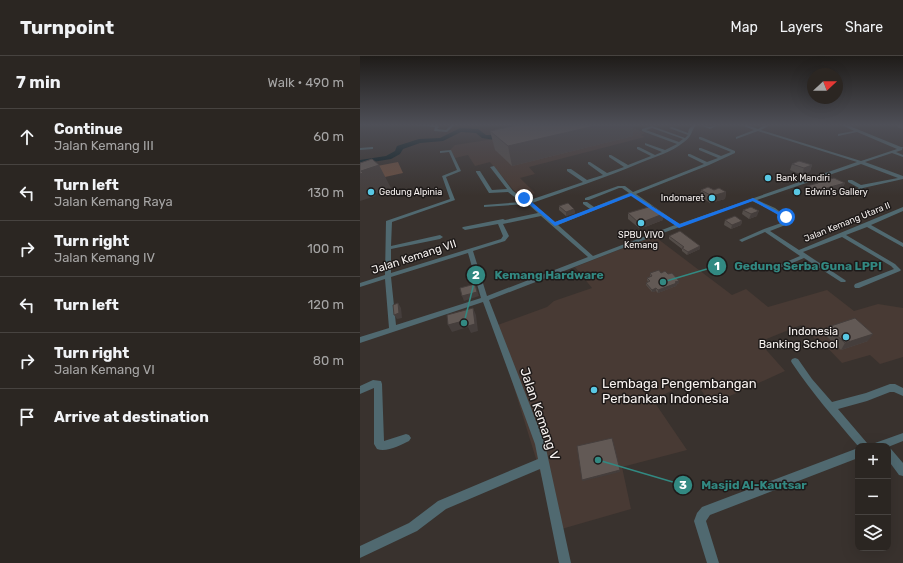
<!DOCTYPE html>
<html lang="en">
<head>
<meta charset="utf-8">
<style>
	:root { --surface:#2b2622; --page:#332e2a; --text:#f1f3f6; --muted:#a6a5a5; --line:#474340 }
	body { margin:0; font-family:Rubik,sans-serif; background:var(--page); color:var(--text) }
	.controls { position:absolute; right:12px; bottom:12px; display:grid; overflow:hidden; border-radius:8px; box-shadow:0 4px 16px #0002 }
	.controls button { width:36px; height:36px; display:grid; place-items:center; padding:0; border:0; border-bottom:1px solid var(--line); background:var(--surface); color:var(--text); font:20px sans-serif }
	.compass { position:absolute; left:447px; top:12px; width:36px; height:36px; border-radius:50%; background:var(--surface); box-shadow:0 4px 16px #0002; rotate:68deg }
	.stop { position:absolute; width:12px; height:12px; margin:-9px; border:3px solid #1a73e8; border-radius:50%; background:#fff }
	.stop.end { background:#1a73e8; border-color:#fff; box-shadow:0 1px 4px #0008 }
	.list { margin:0; padding:0; list-style:none }
	h2 { display:flex; justify-content:space-between; align-items:center; height:52px; margin:0; padding:0 16px; font-size:17px }
	h2 small { font-size:13px; font-weight:400; color:var(--muted) }
	.list li { display:grid; grid-template-columns:26px 1fr auto; gap:12px; align-items:center; box-sizing:border-box; height:56px; padding:0 16px; border-top:1px solid var(--line) }
	.list b { display:block; font-size:15px; white-space:nowrap }
	.list p { margin:0; font-size:13px; white-space:nowrap; color:var(--muted) }
	.list em { font-size:13px; font-style:normal; color:var(--muted) }
	.icon { flex:none; width:22px; height:22px; fill:none; stroke:currentColor; stroke-width:2; stroke-linecap:round; stroke-linejoin:round }
	.map { position:relative; flex:none; width:543px; height:507px; overflow:hidden }
	header { display:flex; align-items:center; gap:24px; box-sizing:border-box; height:56px; padding:0 20px; background:var(--surface); border-bottom:1px solid var(--line) }
	header strong { font-size:19px }
	nav { display:flex; gap:22px; margin-inline-start:auto; font-size:14px }
	main { display:flex }
	aside { flex:1; background:var(--surface) }
	.map>svg:first-child { display:block }
	.built { fill:#483a34 }
	.green { fill:#6b4e3f }
	.lines { fill:none; stroke-linecap:round; stroke-linejoin:round }
	.river { fill:#071c21; fill-rule:evenodd }
	.minor { fill:#506970; fill-rule:evenodd }
	.wall { fill:#544d49 }
	.shaded-wall { fill:#453e3c }
	.building { fill:#625955; stroke:#453e3c }
	.route { fill:#1a73e8 }
	.poi-dot { fill:#59c8e4; stroke:#1e1a19; stroke-width:1.5 }
	.labels { text-anchor:middle; dominant-baseline:central; stroke-width:3; stroke-linejoin:round; paint-order:stroke }
	.far-poi-label { font-size:9px; fill:#f8f3f1; stroke:#1e1a19; text-anchor:start }
	.far-street-label { font-size:9px; fill:#f8f3f1; stroke:#1e1a19 }
	.street-label { font-size:11px; fill:#f8f3f1; stroke:#1e1a19 }
	.poi-label { font-size:11px; fill:#f8f3f1; stroke:#1e1a19; text-anchor:end }
	.near-poi-label { font-size:13px; fill:#f8f3f1; stroke:#1e1a19; text-anchor:start }
	.near-street-label { font-size:13px; fill:#f8f3f1; stroke:#1e1a19 }
	.leader { fill:none; stroke:#328982; stroke-width:1.5 }
	.callout-dot { fill:#328982; stroke:#1e1a19; stroke-width:1.5 }
	.mark-label { font-size:12px; text-anchor:middle; font-weight:bold; fill:#fff }
	.callout-label { font-size:12px; text-anchor:middle; font-weight:bold; fill:#328982; stroke:#1e1a19; stroke-width:3; stroke-linejoin:round; paint-order:stroke }
</style>
</head>
<body>
<header>
<strong>Turnpoint</strong>
<nav><a>Map</a><a>Layers</a><a>Share</a></nav>
</header>
<main>
<aside>
<h2>7 min<small>Walk · 490 m</small></h2>
<ul class="list">
<li><svg class="icon" aria-label="ahead" viewBox="0 0 24 24"><path d="M12 20V5M6 11l6-6 6 6"/></svg><div><b>Continue</b><p>Jalan Kemang III</p></div><em>60 m</em></li>
<li><svg class="icon" aria-label="left" viewBox="0 0 24 24"><path d="M17 20v-9H6M10 6l-5 5 5 5"/></svg><div><b>Turn left</b><p>Jalan Kemang Raya</p></div><em>130 m</em></li>
<li><svg class="icon" aria-label="right" viewBox="0 0 24 24"><path d="M7 20v-9h11M14 6l5 5-5 5"/></svg><div><b>Turn right</b><p>Jalan Kemang IV</p></div><em>100 m</em></li>
<li><svg class="icon" aria-label="left" viewBox="0 0 24 24"><path d="M17 20v-9H6M10 6l-5 5 5 5"/></svg><div><b>Turn left</b></div><em>120 m</em></li>
<li><svg class="icon" aria-label="right" viewBox="0 0 24 24"><path d="M7 20v-9h11M14 6l5 5-5 5"/></svg><div><b>Turn right</b><p>Jalan Kemang VI</p></div><em>80 m</em></li>
<li><svg class="icon" aria-label="arrive" viewBox="0 0 24 24"><path d="M6 21V4h12l-3 4 3 4H6"/></svg><div><b>Arrive at destination</b></div></li>
</ul>
</aside>
<div class="map">
<svg width="543" height="507" viewBox="0 0 543 507">
	<rect width="100%" height="100%" fill="#39322e"/>
	<path class="built" d="M268,69L285,77L281,79L285,81L169,111L175,118L160,122L175,137L162,144L130,106L115,110L108,99L95,102L90,94L95,89L159,79Z
		M294,180L372,239L386,233L408,251L467,234L494,255L518,248L543,252V301L520,308L510,299L482,307L458,282L455,283L441,269L399,286L425,315L352,348L333,324L293,344L327,394L262,411L271,453L198,474L135,270L187,251L194,245L232,232L215,211Z"/>
	<path class="green" d="M38,106L43,117L16,123L12,111Z"/>
	<g class="lines">
		<path class="river" d="M162,69H170L155,79L135,84L122,82L116,77L101,76L83,85L60,87L43,93L40,98L31,103L0,108V104L26,100L35,95L37,90L59,83L80,82L100,72L118,73L126,79H135L150,76Z"/>
		<path class="minor" d="M55,69H77L79,71L77,73L86,74L91,69H94L87,76L74,75L75,71Z
			M333,69H336C331,75 332,81 324,86C312,96 295,101 280,107C245,122 208,134 172,147L195,166L230,153L223,148V146H227L234,151L269,137L262,132H259L229,144H225V142L258,130H265L273,136L344,108L328,100V98H330L347,106L358,102L339,94V92H341L361,100L371,96L339,83V81H341L375,95V97L349,109L276,138L319,168L497,106L398,75L376,83V81L394,74L381,69H387L398,73L405,69H410L401,74L501,105L537,93L497,76L478,80V78L494,75L482,69H487L541,91H543L542,94L536,96L543,99V101L532,97L505,106L543,120V123L503,132L504,134L491,137V135L499,132L488,126V124H492L501,129L538,122L501,108L397,144L415,152L430,163L431,164L428,168L410,175L439,194L543,151V155L511,169L543,187V191L507,171L486,179L535,208L541,214L540,215L499,232H495L494,230L495,228L534,213L531,210L482,181L443,196L485,224L486,225L485,226H481L444,202L423,211H419L418,210L419,209L440,200L405,176L384,185L382,186L379,184L404,173L424,166L425,164L411,154L392,145L289,182L129,244L185,388L211,507H199L180,413L86,453L57,475L0,502V490L49,467L78,445L178,403L175,388L123,246L0,287V281L29,272L25,223L0,231V227L25,219L26,165L90,143L82,120L97,114L89,96L80,97V95L91,94L101,115L86,121L95,144L32,166L31,190L80,179L83,181L80,183L31,193V217L141,183L143,180L138,168L105,174L102,172L103,171L143,163L145,164L178,157L168,148L124,151V149L161,146L148,136L129,137L116,116V115H120L132,134L147,133L130,111L134,110L153,135L160,140L164,139L170,144L223,126L207,115V113H211L227,124L243,119L228,108V106H230L247,117L264,111L249,101V99H251L268,109L291,100L277,93V91H279L295,99L302,96L285,89V87L305,94L317,88L282,75V73L292,70L325,82L328,79L309,72L312,71L328,77L329,73ZM292,72L323,83L319,86L286,74ZM272,139L315,169L233,200L198,169ZM181,160L228,201L127,240L113,195L145,185L149,180L143,168ZM108,197L121,242L36,269L31,221Z
			M341,69L350,71L358,69L350,73Z
			M12,91H13V93L0,94V92Z
			M435,302L438,303L452,323L472,346L506,337L530,328H535L543,332V340L534,336H530L507,345L478,353L507,387L509,390H498C475,363 452,337 432,307L431,305L432,303Z
			M13,324L21,325L22,328L24,385L46,378L49,379L51,382L49,385C41,389 26,397 17,393L14,388V332L0,338V330Z
			M543,377V385L528,391V390H513L515,387Z
			M528,391L531,393L543,407V420L539,419L528,404Z
			M498,392V402L350,459L346,465L359,507H347L334,465L337,457L342,451Z"/>
	</g>
	<path class="wall" d="M157,69H279L273,71V80L152,110L135,94L130,75Z
		M538,69H543V73L537,71Z
		M432,108L452,109L450,115L442,119L430,114Z
		M457,127H485L482,133L453,140L445,136L447,130L456,128Z
		M341,134H354L366,136L365,143L350,147L340,140Z
		M199,150L214,153L215,157L206,160L199,154Z
		M383,154L397,160L389,163L382,158Z
		M268,157L303,158V164L285,171L279,172L268,163Z
		M365,164L382,165L381,169L371,173L364,169Z
		M309,180L340,190V193L327,199L322,195V193L309,183Z
		M290,217H301L308,218L319,227L317,228L316,230L298,237L296,235L292,236L286,229V227L288,226L287,224V222L291,220H290Z
		M468,271L508,285L481,294L464,278Z"/>
	<path class="shaded-wall" d="M239,69H279L273,71V80L152,110L148,90Z
		M19,109L31,132L14,138L16,140L0,145V118L1,115Z
		M452,109L450,115L442,119L444,112Z
		M485,127L482,133L453,140L455,135Z
		M366,136L365,143L350,147L352,140Z
		M214,153L215,157L206,160V156Z
		M399,155L397,160L389,163L391,158Z
		M303,158V164L285,171L279,172V167Z
		M382,165L381,169L371,173L372,169Z
		M340,190V193L327,199L328,196Z
		M319,225V227L317,228L316,230L298,237V234Z
		M115,228L119,240L104,245L102,240Z
		M296,232V235L292,236V234Z
		M38,247L41,252L42,262L37,263L34,259Z
		M113,252L116,259L118,275L111,277L108,271L92,276L88,269L107,264Z
		M513,278L508,285L481,294L485,287Z
		M260,414V416L223,425L222,424Z"/>
	<path class="building" d="M157,69H239L148,90L130,75Z
		M12,103L19,109L1,115L3,117L0,118V107Z
		M439,105L452,109L444,112L432,108Z
		M474,122L485,127L455,135L447,130L458,127H457Z
		M348,131L354,134L359,132L366,136L352,140L341,134Z
		M208,147L214,153L206,156L199,150Z
		M292,150L303,158L285,165L279,167L268,157Z
		M391,151L399,155L391,158L383,154Z
		M375,160L382,165L372,169L365,164Z
		M320,175L340,190L328,196L322,192L324,191L309,180Z
		M299,214L301,217L305,215L308,218L312,217L319,225L315,226L317,227L298,234L296,232L292,234L286,227L290,225L287,222L292,220L290,217Z
		M115,228L117,236L102,240L100,232Z
		M38,247L39,257L34,259L33,249Z
		M113,252L115,268L108,270L107,264L88,269L87,259Z
		M495,262L513,278L485,287L468,271Z
		M252,382L260,414L222,424L217,390Z"/>
	<linearGradient id="sky" x2="0" y2="1"><stop stop-color="#1f1c19"/><stop offset="0.49" stop-color="#4e4f57"/><stop offset="1" stop-color="#4e4f57" stop-opacity="0"/></linearGradient>
	<rect width="543" height="140" fill="url(#sky)"/>
	<path class="route" d="M271,137L320,168L393,142L428,161L424,162L393,145L319,172L271,140L195,170L162,142L166,141L195,166Z"/>
	<g class="poi-dot">
		<circle cx="408" cy="122" r="4"/>
		<circle cx="11" cy="136" r="4"/>
		<circle cx="437" cy="136" r="4"/>
		<circle cx="352" cy="142" r="4"/>
		<circle cx="281" cy="167" r="4"/>
		<circle cx="486" cy="281" r="4"/>
		<circle cx="234" cy="334" r="4"/>
	</g>
	<g class="labels">
		<g class="far-poi-label">
			<text x="416" y="122">Bank Mandiri</text>
			<text x="19" y="136">Gedung Alpinia</text>
			<text x="445" y="136">Edwin's Gallery</text>
			<text x="344" y="142" text-anchor="end">Indomaret</text>
			<text x="281" y="179" text-anchor="middle">SPBU VIVO<tspan x="281" dy="10">Kemang</tspan></text>
		</g>
		<g class="far-street-label">
			<text transform="translate(487 166) rotate(-22)">Jalan Kemang Utara II</text>
		</g>
		<g class="street-label">
			<text transform="translate(54 201) rotate(-18)">Jalan Kemang VII</text>
		</g>
		<g class="poi-label">
			<text x="478" y="275">Indonesia<tspan x="478" dy="13">Banking School</tspan></text>
		</g>
		<g class="near-poi-label">
			<text x="242" y="327">Lembaga Pengembangan<tspan x="242" dy="15">Perbankan Indonesia</tspan></text>
		</g>
		<g class="near-street-label">
			<text transform="translate(180 358) rotate(71)">Jalan Kemang V</text>
		</g>
	</g>
	<path class="leader" d="M303 226L357 210M104 267L116 219M238 404L323 429"/>
	<g class="callout-dot">
		<circle cx="303" cy="226" r="4"/>
		<circle cx="104" cy="267" r="4"/>
		<circle cx="238" cy="404" r="4"/>
		<circle cx="357" cy="210" r="10"/>
		<circle cx="116" cy="219" r="10"/>
		<circle cx="323" cy="429" r="10"/>
	</g>
	<g class="mark-label">
		<text x="357" y="214">1</text>
		<text x="116" y="223">2</text>
		<text x="323" y="433">3</text>
	</g>
	<g class="callout-label">
		<text x="448" y="214">Gedung Serba Guna LPPI</text>
		<text x="189" y="223">Kemang Hardware</text>
		<text x="394" y="433">Masjid Al-Kautsar</text>
	</g>
</svg>
<div class="controls">
<button>+</button>
<button>−</button>
<button><svg class="icon" aria-label="layers" viewBox="0 0 24 24"><path d="M12 4l9 5-9 5-9-5zM3 14l9 5 9-5"/></svg></button>
</div>
<svg class="compass" viewBox="-18 -18 36 36"><path d="M0-13l5 13h-10z" fill="#e53935"/><path d="M0 13l5-13h-10z" fill="#a6a5a5"/></svg>
<div class="stop" style="left:426px;top:161px"></div>
<div class="stop end" style="left:164px;top:142px"></div>
</div>
</main>
</body>
</html>
